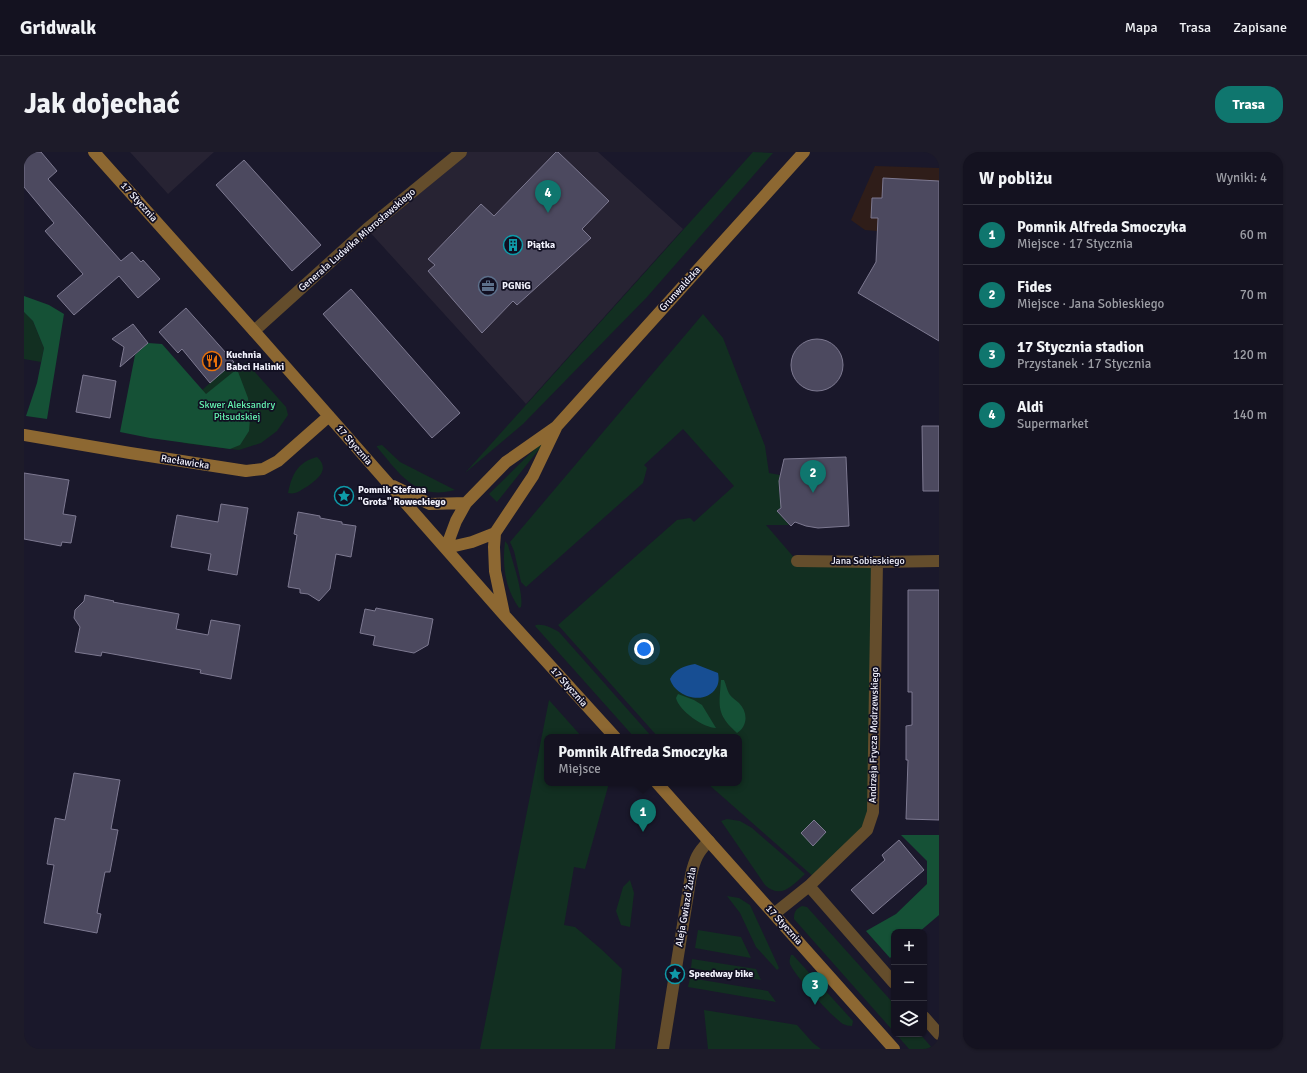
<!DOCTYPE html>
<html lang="pl">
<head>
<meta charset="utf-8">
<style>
	:root { --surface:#141220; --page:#1d1b29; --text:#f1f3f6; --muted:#9d9ea5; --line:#33323e; --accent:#0f766e }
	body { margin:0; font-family:Signika,sans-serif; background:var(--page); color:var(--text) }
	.controls { position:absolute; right:12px; bottom:12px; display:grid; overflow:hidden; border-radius:8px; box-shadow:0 1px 3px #0004 }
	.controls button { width:36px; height:36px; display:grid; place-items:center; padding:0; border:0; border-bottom:1px solid var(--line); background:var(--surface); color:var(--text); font:20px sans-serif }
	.you { position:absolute; left:620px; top:497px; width:14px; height:14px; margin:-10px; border:3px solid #fff; border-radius:50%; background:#1a73e8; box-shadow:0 0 0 6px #1a73e833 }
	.badge { display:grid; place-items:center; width:26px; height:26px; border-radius:50%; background:var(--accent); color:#fff; font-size:13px; font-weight:700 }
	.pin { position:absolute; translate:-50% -33px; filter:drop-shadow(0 1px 2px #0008) }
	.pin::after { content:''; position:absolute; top:21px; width:14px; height:12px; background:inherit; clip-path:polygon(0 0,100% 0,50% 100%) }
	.popup { position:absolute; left:520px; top:582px; width:198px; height:52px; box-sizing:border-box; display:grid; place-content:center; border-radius:8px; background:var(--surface); filter:drop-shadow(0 1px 3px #0005); font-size:13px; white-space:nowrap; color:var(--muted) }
	.popup b { font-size:15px; color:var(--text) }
	.popup::after { content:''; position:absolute; left:50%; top:100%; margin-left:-8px; border:8px solid transparent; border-top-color:var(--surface) }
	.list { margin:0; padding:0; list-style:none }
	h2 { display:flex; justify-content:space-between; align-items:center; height:52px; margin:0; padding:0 16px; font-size:17px }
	h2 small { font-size:13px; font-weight:400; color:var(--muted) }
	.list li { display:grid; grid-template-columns:26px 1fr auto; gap:12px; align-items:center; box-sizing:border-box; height:60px; padding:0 16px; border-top:1px solid var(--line) }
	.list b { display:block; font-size:15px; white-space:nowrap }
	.list p { margin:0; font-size:13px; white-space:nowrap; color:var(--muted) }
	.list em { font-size:13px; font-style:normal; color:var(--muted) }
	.icon { flex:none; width:22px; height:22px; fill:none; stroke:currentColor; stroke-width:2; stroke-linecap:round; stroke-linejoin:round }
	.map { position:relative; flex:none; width:915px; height:897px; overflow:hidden; border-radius:16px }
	header { display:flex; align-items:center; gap:24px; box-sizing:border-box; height:56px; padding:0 20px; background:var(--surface); border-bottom:1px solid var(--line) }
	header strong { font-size:19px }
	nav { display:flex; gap:22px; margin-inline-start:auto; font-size:14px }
	.intro { display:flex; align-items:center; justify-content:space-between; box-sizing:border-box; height:96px; padding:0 24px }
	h1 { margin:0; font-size:28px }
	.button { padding:10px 18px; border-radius:16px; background:var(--accent); color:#fff; font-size:14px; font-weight:700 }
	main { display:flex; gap:24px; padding:0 24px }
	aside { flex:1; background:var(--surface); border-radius:16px; box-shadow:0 1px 3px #0004 }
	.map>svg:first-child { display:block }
	.commercial { fill:#272333 }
	.industrial { fill:#2f1d19 }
	.green { fill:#122f21 }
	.forest { fill:#155136 }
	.water { fill:#174e93 }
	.building { fill:#4c495f; stroke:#7d7991 }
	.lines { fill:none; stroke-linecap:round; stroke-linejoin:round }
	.street { stroke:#644d2c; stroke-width:12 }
	.secondary { stroke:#8d6832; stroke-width:12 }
	.labels { text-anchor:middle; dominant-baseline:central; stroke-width:3.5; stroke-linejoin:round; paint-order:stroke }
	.street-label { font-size:10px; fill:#f2f2fd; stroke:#110f21 }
	.poi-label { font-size:10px; font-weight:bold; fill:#f2f2fd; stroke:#110f21; text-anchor:start }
	.park-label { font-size:10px; fill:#64f4b1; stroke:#110f21 }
</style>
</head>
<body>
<header>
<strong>Gridwalk</strong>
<nav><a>Mapa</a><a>Trasa</a><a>Zapisane</a></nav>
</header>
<div class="intro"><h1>Jak dojechać</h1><a class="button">Trasa</a></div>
<main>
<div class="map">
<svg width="915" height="897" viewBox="0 0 915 897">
	<rect width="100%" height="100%" fill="#1a182b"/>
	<path class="commercial" d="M106,0H190L144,42Z
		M437,0H574L659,77L502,252L343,77Z"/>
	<path class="industrial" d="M851,14L915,16V186H908L909,163L853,94V79L841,78L827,68Z"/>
	<path class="green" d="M729,0L749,1L623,145L499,272L441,321Z
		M0,160L9,169L20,196L17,210L0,207Z
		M679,162L699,186L741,294L745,321L756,323C754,334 754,344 760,353L753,359L765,373H742L773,409L853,410L843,678L792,727L683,631H715V585H634L534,473L653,368L666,366L670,370L710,334L659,277L620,313L623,316L619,331L502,435L497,430L490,399L486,390Z
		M210,210L216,215L222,210L262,255L264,263L253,279L237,291L215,298L159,291L178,238Z
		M518,290L520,291L473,350L465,342Z
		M358,293L376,310L431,338C392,349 375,321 353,295V294Z
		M293,305C306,317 295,326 284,334C277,338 272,343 264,341C268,322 274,310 293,305Z
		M481,389L484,393C488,408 500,441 497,455L495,456C481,436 478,414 481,389Z
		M512,473C521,472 527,476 535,480L628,585H610L511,474Z
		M525,548L558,585H523V631H585L561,717L550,715L540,773L551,775L577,797L598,817L591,897H456Z
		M703,667L716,669L728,676L781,722C769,733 757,748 741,733L697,669Z
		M606,728L610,741L606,775L597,773L592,759L599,735Z
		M703,744L715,746L726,753L755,816L753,818L732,795L716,761Z
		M778,754L783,755L870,852V880L770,767C770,761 771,757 778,754Z
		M674,778L717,785L727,806L671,796Z
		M767,803H769L829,869L828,874C824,874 822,873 819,872C808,865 771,824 766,812C765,809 766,806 767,803Z
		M668,807L732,817L737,828L667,816Z
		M666,826L744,839L752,850L664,835Z
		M680,858L773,873L789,891L797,897H684Z
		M872,882H896L909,897H885Z"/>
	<path class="forest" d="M0,144L25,153L40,162L23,267L2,264L13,231L20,196L9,169L0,160Z
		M124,191L138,192L182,242L213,217L224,246L226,267L225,279L216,293L206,297L126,286L96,280L111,203Z
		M697,528H700C702,532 703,539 706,543C708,546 712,548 715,551C724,560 724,574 713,581C692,562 695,555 697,528Z
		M654,542L670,548L678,553L692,576C680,576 655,559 652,546Z
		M877,683H915V763L895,780H870V802L866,806L842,779L872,762L903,732V709Z"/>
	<path class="water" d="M671,512L694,521C695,526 695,532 692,536C681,554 651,545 646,527C651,517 660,514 671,512Z"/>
	<path class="building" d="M0,0H17L33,19L24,27L97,109L108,100L117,110L119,108L136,127L114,146L95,124L50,163L33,144L59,122L21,79L30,71L0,35Z
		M532,0H534L585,49L558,77L567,86L493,153L489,149L458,181L404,119L411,113L404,107L457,52L470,64Z
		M220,8L297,93L268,119L192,33Z
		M859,26L915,29V189L834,141L852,110L854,66H847L848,46H858Z
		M327,137L436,261L408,286L299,162Z
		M162,156L210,210L186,231L158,197L154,201L135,180Z
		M109,172L124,191L96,215L100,195L88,187Z
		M767 213a26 26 0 1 1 52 0a26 26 0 1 1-52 0Z
		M59,223L92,229L86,266L52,260Z
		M898,274H915V339H899Z
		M822,305L825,374L794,376L782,374L771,370L767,374L753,359L757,356L755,329L760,307Z
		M0,321L45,328L39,362L52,364L47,391L38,390L37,394L0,387Z
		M197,352L224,356L213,423L184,418L187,402L147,395L153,363L194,370Z
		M274,360L296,364V366L318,370V372L332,374L327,405L312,402L306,437L295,449L284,442L276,441V437L264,435L273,383L270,382Z
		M884,438H915V668L882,667L884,608H882V574L888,573V540H884Z
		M61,443L90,449L89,450L155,462L152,477L184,483L187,468L216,473L207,527L176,521L177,518L78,500L77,504L51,500L56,475L50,466L51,458L60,449Z
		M352,456L409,467L404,493L390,501L349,493L351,484L336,481L341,457L351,459Z
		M50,621L96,628L87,677L94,678L86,720H81L73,761L77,762L73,781L20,771L30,713L23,712L31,666L41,668Z
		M790,668L802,680L789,694L777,681Z
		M875,688L900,718L849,762L827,738L861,708L858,703Z"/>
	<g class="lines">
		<path class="street" d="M230,179L343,77L437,0
			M773,409L853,410L915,409
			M785,734L870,831
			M750,762L785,734L843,678L849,660L853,410
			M900,865L915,882
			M639,897L667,723C671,707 673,701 685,689"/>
		<path class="secondary" d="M70,0L230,179L481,464L591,585
			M0,283L106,301L222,319L239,317L254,309L305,264
			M369,334L406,352L442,351
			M422,396L432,369L442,351L482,310L532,275L780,0
			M422,396L448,390L471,381
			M480,462L471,419L470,395L471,381L509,324L532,276
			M633,631L870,897"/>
	</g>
	<defs>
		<g id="building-ring" transform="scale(1)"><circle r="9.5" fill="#110f21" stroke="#0f9aa8" stroke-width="1.5"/><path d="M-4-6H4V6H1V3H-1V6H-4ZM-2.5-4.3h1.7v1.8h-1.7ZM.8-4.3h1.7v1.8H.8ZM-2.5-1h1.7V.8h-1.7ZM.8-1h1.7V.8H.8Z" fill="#0f9aa8"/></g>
		<g id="office-ring" transform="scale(1)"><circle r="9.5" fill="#110f21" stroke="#5c6f8a" stroke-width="1.5"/><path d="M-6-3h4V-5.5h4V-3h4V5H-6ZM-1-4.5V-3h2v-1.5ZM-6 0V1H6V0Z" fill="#5c6f8a"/></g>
		<g id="restaurant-ring" transform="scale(1)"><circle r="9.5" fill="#110f21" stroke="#e8710a" stroke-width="1.5"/><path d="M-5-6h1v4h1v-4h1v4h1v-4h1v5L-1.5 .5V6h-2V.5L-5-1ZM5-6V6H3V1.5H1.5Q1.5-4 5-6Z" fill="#e8710a"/></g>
		<g id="sight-ring" transform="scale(1)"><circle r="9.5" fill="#110f21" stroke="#0f9aa8" stroke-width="1.5"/><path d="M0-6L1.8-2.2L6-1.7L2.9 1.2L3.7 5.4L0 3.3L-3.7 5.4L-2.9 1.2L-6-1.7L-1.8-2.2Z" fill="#0f9aa8"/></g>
	</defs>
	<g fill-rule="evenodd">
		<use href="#building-ring" x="489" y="93"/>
		<use href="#office-ring" x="464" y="134"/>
		<use href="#restaurant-ring" x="188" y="209"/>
		<use href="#sight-ring" x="320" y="344"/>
		<use href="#sight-ring" x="651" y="822"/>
	</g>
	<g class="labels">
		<g class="street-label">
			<text transform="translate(115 50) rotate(48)">17 Stycznia</text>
			<text transform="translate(333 88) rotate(-41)">Generała Ludwika Mierosławskiego</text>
			<text transform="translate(656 137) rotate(-48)">Grunwaldzka</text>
			<text transform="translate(330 293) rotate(49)">17 Stycznia</text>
			<text transform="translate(161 310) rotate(9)">Racławicka</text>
			<text x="844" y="409">Jana Sobieskiego</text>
			<text transform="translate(545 535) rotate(48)">17 Stycznia</text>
			<text transform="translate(850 583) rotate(-89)">Andrzeja Frycza Modrzewskiego</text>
			<text transform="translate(662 755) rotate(-80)">Aleja Gwiazd Żużla</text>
			<text transform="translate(760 773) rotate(48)">17 Stycznia</text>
		</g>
		<g class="poi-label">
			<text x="503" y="93">Piątka</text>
			<text x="478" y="134">PGNiG</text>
			<text x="202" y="203">Kuchnia<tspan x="202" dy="12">Babci Halinki</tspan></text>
			<text x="334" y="338">Pomnik Stefana<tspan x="334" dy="12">"Grota" Roweckiego</tspan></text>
			<text x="665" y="822">Speedway bike</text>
		</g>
		<g class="park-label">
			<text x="213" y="253">Skwer Aleksandry<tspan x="213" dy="12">Piłsudskiej</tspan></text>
		</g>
	</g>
</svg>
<div class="controls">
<button>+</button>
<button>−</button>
<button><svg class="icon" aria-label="layers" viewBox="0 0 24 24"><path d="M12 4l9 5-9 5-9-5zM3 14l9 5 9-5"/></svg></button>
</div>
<div class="you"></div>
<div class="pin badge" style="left:619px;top:680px">1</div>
<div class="popup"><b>Pomnik Alfreda Smoczyka</b>Miejsce</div>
<div class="pin badge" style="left:789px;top:341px">2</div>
<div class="pin badge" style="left:791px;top:853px">3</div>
<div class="pin badge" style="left:524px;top:61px">4</div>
</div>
<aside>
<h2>W pobliżu<small>Wyniki: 4</small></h2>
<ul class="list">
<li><span class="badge">1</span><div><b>Pomnik Alfreda Smoczyka</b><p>Miejsce · 17 Stycznia</p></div><em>60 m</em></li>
<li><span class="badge">2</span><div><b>Fides</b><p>Miejsce · Jana Sobieskiego</p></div><em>70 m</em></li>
<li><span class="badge">3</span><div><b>17 Stycznia stadion</b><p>Przystanek · 17 Stycznia</p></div><em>120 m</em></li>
<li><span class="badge">4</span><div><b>Aldi</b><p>Supermarket</p></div><em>140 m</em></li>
</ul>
</aside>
</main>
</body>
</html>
